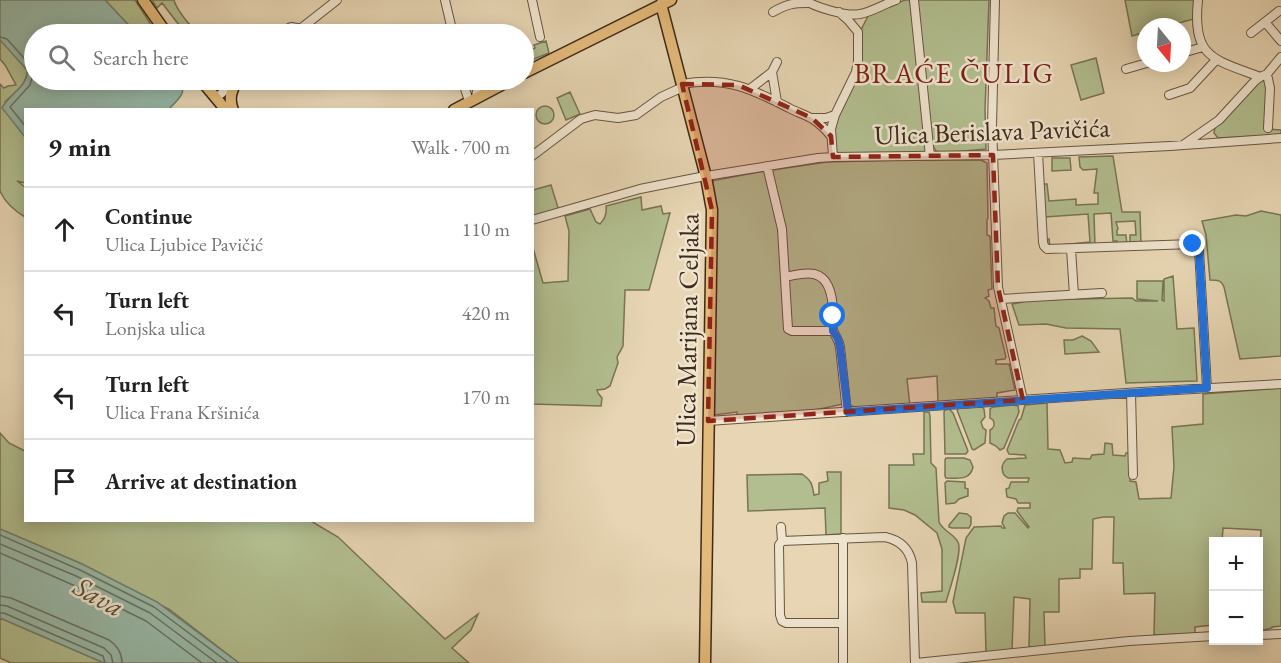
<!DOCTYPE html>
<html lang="en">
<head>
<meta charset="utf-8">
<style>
	:root { --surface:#fff; --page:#f2f2f2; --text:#222; --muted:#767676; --line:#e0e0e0 }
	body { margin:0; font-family:"EB Garamond",serif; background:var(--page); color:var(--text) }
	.controls { position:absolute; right:18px; bottom:18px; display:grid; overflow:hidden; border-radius:0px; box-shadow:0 3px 15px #0003 }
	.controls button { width:54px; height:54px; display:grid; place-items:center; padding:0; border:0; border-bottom:2px solid var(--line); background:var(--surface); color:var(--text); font:30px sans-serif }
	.compass { position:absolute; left:1137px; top:18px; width:54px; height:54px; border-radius:50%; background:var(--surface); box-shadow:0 3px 15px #0003; rotate:162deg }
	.stop { position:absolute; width:18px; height:18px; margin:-14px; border:4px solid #1a73e8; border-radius:50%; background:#fff }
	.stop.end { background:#1a73e8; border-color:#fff; box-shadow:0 2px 6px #0008 }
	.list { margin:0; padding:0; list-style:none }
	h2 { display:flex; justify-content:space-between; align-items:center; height:78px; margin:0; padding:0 24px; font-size:26px }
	h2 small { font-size:20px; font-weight:400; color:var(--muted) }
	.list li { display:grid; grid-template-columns:39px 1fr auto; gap:18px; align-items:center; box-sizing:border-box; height:84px; padding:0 24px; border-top:2px solid var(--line) }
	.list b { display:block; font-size:22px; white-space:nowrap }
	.list p { margin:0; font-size:20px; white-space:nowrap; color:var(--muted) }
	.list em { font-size:20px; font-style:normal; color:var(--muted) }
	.icon { flex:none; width:33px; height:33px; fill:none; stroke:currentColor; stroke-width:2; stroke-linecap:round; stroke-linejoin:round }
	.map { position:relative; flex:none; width:1281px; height:663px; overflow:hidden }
	.search { position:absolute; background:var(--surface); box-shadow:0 3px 15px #0003; left:24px; top:24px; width:510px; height:66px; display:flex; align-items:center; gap:15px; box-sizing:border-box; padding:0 21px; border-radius:33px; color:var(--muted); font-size:22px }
	.panel { position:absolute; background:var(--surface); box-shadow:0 3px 15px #0003; left:24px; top:108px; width:510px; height:414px; border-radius:0px }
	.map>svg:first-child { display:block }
	.green { fill:#b2be8f; stroke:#787455; stroke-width:1.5 }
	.water { fill:#98b9a8; stroke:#748070; stroke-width:1.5 }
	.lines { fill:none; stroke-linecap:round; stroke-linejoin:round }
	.shore { stroke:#6b7262; stroke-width:1.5 }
	.minor-casing { stroke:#685541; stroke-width:10 }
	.major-casing { stroke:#3e2a1b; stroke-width:13 }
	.minor { stroke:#efe4ce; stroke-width:8 }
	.major { stroke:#e4ba7a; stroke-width:10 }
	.route { stroke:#1a73e8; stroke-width:8 }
	.marked { fill:#8f2418; fill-opacity:0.2; stroke:#8f2418; stroke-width:4.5; stroke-dasharray:12 8; stroke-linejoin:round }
	.labels { text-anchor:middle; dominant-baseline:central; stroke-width:5; stroke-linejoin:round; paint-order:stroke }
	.street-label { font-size:27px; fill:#3e2a1b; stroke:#efe4ce }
	.neighbourhood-label { font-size:28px; letter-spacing:1.5px; fill:#7a1f14; stroke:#efe4ce }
	.water-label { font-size:28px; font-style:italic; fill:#544e3e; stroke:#efe4ce }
</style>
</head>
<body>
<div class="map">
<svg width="1281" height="663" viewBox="0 0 1281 663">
	<rect width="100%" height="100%" fill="#e7d5b3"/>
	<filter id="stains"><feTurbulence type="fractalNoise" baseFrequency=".00333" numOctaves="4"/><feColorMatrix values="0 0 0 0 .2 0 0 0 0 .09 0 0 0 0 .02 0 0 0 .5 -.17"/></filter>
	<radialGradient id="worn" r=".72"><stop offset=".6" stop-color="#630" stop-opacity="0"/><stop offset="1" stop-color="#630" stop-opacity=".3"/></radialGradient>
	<path class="green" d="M105,0H135L157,34H137Z
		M152,0H174C176,8 189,26 196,30C199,32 203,33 206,34H186L162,3L157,8Z
		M905,0H910L927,150L925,153L837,155L834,135L837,120L847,99L861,30L869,14Z
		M917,0H989L985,110L986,149L942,153L936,151L932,144Z
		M1125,0H1195L1194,19L1164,27H1146V32L1132,36Z
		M0,34L27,70C28,84 14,93 5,102L25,137V183L17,181L25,187V217C15,211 5,203 0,191V84L4,88L8,86L16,85L5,65L0,59Z
		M546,41L549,53L524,63V52L535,48L534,45Z
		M1096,58L1104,93L1081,100L1071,65Z
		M1262,80L1267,84L1266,129L1281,130V135L1218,138L1214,133L1215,127L1255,84Z
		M570,92L580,114L566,120L557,98Z
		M536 115a9 9 0 1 1 18 0a9 9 0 1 1-18 0Z
		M1113,156L1122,212H1140L1141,244L1130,245V235H1136L1135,221L1116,222L1118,229L1117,230V235H1126L1127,245L1117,246V241H1113L1111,213L1094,214L1095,247H1047V240L1049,239L1050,246L1090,242L1088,214L1045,217L1042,184H1047L1049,201L1076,199V205L1098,204V193H1094L1097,169L1083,170L1080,167L1079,157Z
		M1052,158H1070L1071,170L1052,171Z
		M904,160H981L987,163L988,218L987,220V235L990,236L992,289L988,290L989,296L985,298L989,301L991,308H994L996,326L999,328L1006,357L1005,359L996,360V364H1009L1015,390L997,393V399L938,402L937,376L907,379L910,406L860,408L843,404L801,413L737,417V412L714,415L711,181L759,172L827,162Z
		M551,185L559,211L533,218V190Z
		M641,197L642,210L661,206L663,214L670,213L649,290H625L623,346L617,357L618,363L610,386L605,389L597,390L598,393L602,398L601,406L533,404V248L543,283L568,281L569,231L565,216L590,209L596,222L600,224C605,219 607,214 606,206Z
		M1261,211L1281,215V356L1240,359L1224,287C1221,280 1218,280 1210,280L1206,235L1202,221L1236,215L1246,216Z
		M1173,276L1177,329L1194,328L1197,381L1126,383L1120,329L1066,328L1046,324L1019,325L1012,304L1023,302L1024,300L1132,298L1136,301H1158L1137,299V281H1163L1162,300L1164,301V279Z
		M1082,336L1091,341L1099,352L1065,354L1064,340H1073Z
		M1281,388V626L1272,627V628L1259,631L1258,577L1261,530L1223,528L1222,541L1214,542L1213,625L1195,627V634L1154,635L1155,593L1124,594L1123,563H1113L1114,517H1103L1093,519L1092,569H1080V578L1059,579V612H1044L1045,647H1029L1030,599L1014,597L1012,650L986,653L985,613H956L953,602L966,538L974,527L1001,526L1002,528H1005L1002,523L1004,516L1008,513H1015L1028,528L1029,527L1017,511L1018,508H1030V503H1018L1016,499L1007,497L1006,489L1009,488L1011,482H1028L1029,478H1008L1004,475C1001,469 1001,464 1007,459L1026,458L1025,455L1009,454L1007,450L1019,420L1021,419L1025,405L1047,403L1048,449L1060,450L1065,463L1072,462L1073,458L1090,459L1092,455L1104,454L1105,443L1112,444L1113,455L1125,456L1126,453H1131L1130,481L1136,482L1139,499L1171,498L1174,467L1172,427L1203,424V394Z
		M1013,405L1018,406L1019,412L1004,448L1000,450L996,446L990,443V430C994,428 995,424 993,420L990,418V409L993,407Z
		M982,407L984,409L985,417L981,422L983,428L986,430L985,443L974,450L972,449L957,410L959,408Z
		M949,409L953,413L968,451L966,454H945L944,412L945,410Z
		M924,412H929L930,416L931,463L936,468L939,522C943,531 954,534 958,542C963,551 949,591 946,602H922L921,593L942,591V549L937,533L915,515L904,510L889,508V465H914L913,454H924Z
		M0,433L9,443L25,451L26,520L311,521L338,537L445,639L478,614L471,630L452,648L469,663H239L170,610L82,564L0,529Z
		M946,458H964L970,460L973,467C970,481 958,478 946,478L945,476V460Z
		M827,472H841V534L826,535L825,508L748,511L747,475L802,474C812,481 812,484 814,495L819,494V483L828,481Z
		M947,481L965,482V488L968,489V496L959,499L955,503L946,504L945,483Z
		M959,513L967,514L971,517V524L969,528H952L949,527V525Z
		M0,618L104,663H11L0,658Z"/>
	<path class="water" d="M0,0H105L137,34H34V80H178C189,93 178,99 169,109L26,110L25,137L2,108C8,95 29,86 27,70L0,40Z
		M0,529L82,564L157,602L239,663H104L0,618Z"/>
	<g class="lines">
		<path class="shore" d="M0,37L7,39L31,66L33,74L30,85L10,107L26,127
			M0,535L80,570L154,607L229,663
			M0,544L76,576L150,613L217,663
			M0,553L73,585L146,621L202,663
			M0,596L11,598L109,640C118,646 122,653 122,663
			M0,605L7,606L104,648L111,655L113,663
			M0,613H4L103,656L105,663"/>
		<g class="minor-casing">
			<path id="minor" d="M445,0L453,34
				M532,0L540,37
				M804,0C815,7 847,17 860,14C872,12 884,4 896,0
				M914,0L930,156
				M995,0L992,126L998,287L1023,400
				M1198,0C1192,58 1213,59 1260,77
				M773,12C787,4 793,3 808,3
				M1265,22L1281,41
				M299,30L337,0
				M1251,33L1279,11
				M283,34L285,30L291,27L297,28L300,33
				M1182,53L1203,47
				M777,62L772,72L777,102
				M1126,69L1147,63
				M1267,74L1270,88L1268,128
				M462,80L469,101
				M473,80L477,90L476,98
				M682,84C726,76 752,89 789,108C796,112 809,116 814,120C820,124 826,130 831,136
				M750,89L772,72
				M1169,95L1190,88L1216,60
				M216,98L235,82
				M812,118H826L835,115
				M1183,145L1219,120L1254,82L1260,77L1267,74L1281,57
				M1038,153L1043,242L1044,246L1047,249L1193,244L1197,246L1199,250L1207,388
				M532,156L581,119L595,115L618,118L636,115L661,97L683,87
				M833,157L831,129L835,115L856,72L858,61V32L848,20L839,12
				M767,166L782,229L788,329L792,331H833
				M532,220L640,189L700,177L818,158L833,157L993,155L1170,146L1281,138
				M1071,249L1074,295
				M785,277C794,275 805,272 814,274C831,278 833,301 833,315C833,320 832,325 833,330C835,336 839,340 840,347L847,412
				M1001,299L1102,293
				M1131,393L1133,475
				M708,421L1141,392L1281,384
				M781,527L782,541L779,545L780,615L782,621L786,623H843
				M782,541L885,537C899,540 909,548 912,563L915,663
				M1258,635L1281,634
				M843,663V538
				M916,663L1129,641L1214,636"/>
		</g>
		<g class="major-casing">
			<path id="major" d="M143,0L167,34
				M661,4L706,177L712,210L705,663
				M524,73L671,0
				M201,80L226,110
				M208,80C218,87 227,84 237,80
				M233,110C228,98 232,90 237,80
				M454,110L511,80"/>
		</g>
		<use href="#minor" class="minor"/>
		<use href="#major" class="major"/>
	</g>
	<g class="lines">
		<path class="route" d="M833,316V331L838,339L840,347L848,412L1207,388L1199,250L1197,246L1193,244"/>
	</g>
	<path class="marked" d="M682,84L738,85L812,118L831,136L833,157L993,155L998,287L1023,400L708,421L712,210Z"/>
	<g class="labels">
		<g class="street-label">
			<text transform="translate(992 131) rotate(-2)">Ulica Berislava Pavičića</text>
			<text transform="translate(687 330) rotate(-89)">Ulica Marijana Celjaka</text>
		</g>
		<g class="neighbourhood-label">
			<text x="954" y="73">BRAĆE ČULIG</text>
		</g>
		<g class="water-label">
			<text transform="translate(99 596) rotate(29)">Sava</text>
		</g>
	</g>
	<rect width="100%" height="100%" filter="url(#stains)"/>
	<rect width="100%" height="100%" fill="url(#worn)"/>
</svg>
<div class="controls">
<button>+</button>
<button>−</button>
</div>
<svg class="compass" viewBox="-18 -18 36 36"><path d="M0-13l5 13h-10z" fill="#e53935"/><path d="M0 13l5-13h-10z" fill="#767676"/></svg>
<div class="stop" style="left:833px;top:316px"></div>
<div class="stop end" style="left:1193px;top:244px"></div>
<div class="search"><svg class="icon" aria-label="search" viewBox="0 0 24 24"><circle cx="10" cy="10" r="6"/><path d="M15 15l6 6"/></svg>Search here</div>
<section class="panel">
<h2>9 min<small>Walk · 700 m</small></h2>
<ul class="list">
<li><svg class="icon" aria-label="ahead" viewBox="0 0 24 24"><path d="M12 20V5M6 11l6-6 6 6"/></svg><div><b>Continue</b><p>Ulica Ljubice Pavičić</p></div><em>110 m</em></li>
<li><svg class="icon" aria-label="left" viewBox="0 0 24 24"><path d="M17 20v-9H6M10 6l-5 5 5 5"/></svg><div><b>Turn left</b><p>Lonjska ulica</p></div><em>420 m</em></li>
<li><svg class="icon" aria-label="left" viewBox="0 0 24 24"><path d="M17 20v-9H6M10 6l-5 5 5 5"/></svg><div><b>Turn left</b><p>Ulica Frana Kršinića</p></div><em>170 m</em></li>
<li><svg class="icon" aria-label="arrive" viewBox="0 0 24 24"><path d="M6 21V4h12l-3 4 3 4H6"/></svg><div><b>Arrive at destination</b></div></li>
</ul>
</section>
</div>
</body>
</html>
